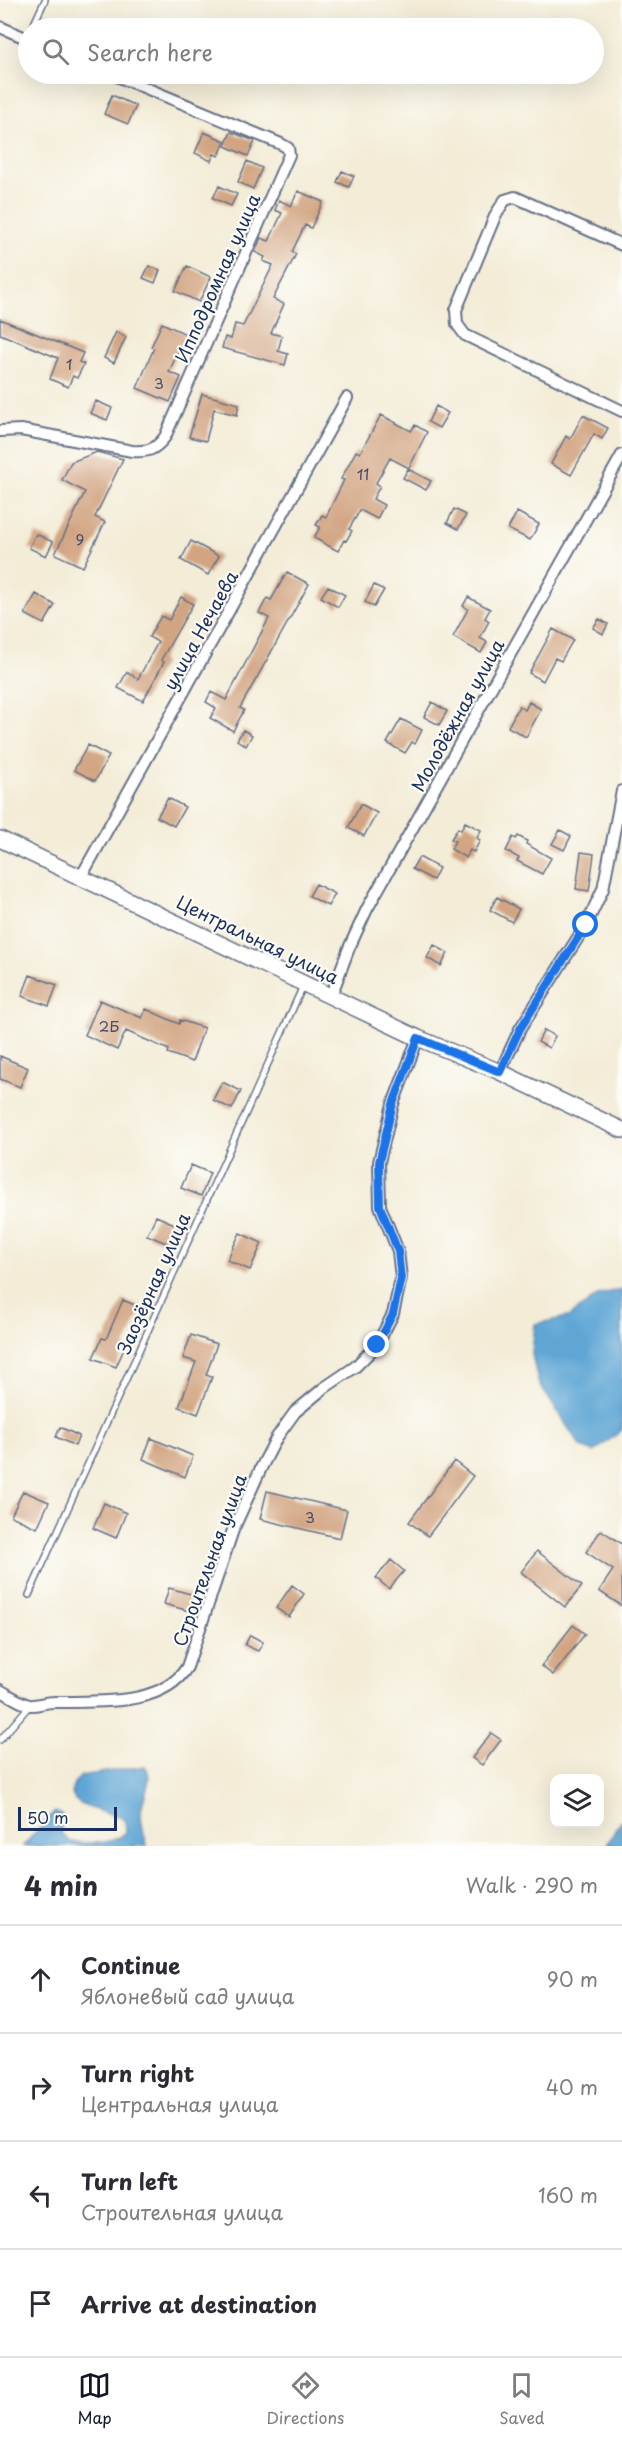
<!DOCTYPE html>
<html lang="en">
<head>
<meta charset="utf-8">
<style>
	:root { --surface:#fff; --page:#f2f2f3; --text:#2b2b33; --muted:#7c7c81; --line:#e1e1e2; --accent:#111827 }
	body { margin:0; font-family:"Playpen Sans",sans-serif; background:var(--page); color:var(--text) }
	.controls { position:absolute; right:18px; bottom:18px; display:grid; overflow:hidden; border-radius:12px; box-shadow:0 6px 24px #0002 }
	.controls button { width:54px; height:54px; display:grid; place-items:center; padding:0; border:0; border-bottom:2px solid var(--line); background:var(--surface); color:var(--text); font:30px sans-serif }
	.scale { position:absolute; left:18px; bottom:15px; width:99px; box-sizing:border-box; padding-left:6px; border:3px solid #1b2f5e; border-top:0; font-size:16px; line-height:21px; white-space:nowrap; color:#1b2f5e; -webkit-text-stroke:4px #fdfcf7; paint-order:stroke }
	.stop { position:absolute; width:18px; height:18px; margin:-14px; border:4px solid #1a73e8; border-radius:50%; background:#fff }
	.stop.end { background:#1a73e8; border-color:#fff; box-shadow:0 2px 6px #0008 }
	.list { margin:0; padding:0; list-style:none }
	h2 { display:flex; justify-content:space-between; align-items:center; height:78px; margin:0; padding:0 24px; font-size:26px }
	h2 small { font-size:20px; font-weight:400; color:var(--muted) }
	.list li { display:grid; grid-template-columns:39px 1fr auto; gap:18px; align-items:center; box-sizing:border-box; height:108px; padding:0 24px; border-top:2px solid var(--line) }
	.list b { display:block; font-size:22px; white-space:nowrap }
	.list p { margin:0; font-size:20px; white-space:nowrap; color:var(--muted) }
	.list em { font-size:20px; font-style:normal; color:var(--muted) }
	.icon { flex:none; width:33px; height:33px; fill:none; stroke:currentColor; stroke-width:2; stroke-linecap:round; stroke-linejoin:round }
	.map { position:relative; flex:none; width:622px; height:1846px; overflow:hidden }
	.search { position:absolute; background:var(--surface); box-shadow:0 6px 24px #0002; left:18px; right:18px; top:18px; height:66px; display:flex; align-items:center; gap:15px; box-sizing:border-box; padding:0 21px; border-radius:33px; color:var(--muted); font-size:22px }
	.sheet { height:510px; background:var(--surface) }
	nav { display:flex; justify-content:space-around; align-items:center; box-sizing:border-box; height:84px; border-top:2px solid var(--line); background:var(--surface); font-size:16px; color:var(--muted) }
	nav a { display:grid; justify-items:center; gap:3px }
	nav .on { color:var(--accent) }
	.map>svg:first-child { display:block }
	.water { fill:#5fa6d5; stroke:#3d6a9a; stroke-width:1.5 }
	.building { fill:#d2a482 }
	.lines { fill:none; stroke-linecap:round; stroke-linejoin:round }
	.lane-casing { stroke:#677188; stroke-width:8 }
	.street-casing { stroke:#677188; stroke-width:14 }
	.secondary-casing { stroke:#677188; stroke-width:18 }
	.lane { stroke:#fff; stroke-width:5 }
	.street { stroke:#fff; stroke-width:10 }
	.secondary { stroke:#fff; stroke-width:15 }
	.route { stroke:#1a73e8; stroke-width:8 }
	.labels { text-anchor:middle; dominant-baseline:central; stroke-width:4.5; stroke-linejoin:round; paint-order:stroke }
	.number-label { font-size:15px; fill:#494c67 }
	.street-label { font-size:18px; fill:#1b2f5e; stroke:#fdfcf7 }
</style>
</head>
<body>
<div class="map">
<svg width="622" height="1846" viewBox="0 0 622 1846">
	<rect width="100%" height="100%" fill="#fdfcf7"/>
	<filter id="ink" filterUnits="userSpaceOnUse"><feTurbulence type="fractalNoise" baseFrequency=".0167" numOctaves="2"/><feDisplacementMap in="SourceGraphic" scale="12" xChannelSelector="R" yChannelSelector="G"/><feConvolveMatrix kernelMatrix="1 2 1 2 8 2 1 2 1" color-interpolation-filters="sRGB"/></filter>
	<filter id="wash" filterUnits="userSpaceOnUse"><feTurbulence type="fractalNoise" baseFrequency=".008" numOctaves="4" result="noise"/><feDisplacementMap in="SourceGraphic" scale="24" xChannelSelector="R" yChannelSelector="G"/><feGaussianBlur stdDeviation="1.35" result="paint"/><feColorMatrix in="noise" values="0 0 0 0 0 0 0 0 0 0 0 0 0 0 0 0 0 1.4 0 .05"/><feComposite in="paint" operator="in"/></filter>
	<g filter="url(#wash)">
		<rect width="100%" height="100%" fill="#f3ecd7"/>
		<path class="water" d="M622,1289V1430L594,1452L581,1447L538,1382L532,1354L535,1324L568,1317L599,1295Z
			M145,1766C155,1779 141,1798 141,1813C141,1824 144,1835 147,1846H23L54,1812L62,1815L61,1833L70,1842C88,1843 114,1846 126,1832L125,1819C110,1811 49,1807 81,1776Z
			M622,1819V1846H606Z"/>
		<g id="blocks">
			<path class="building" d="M112,95L136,106L128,124L104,114Z
				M204,132L225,141L219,156L214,154L211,161L195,153Z
				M231,132L255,141L248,156L225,146Z
				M247,161L262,168L253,189L238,182Z
				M342,171L354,176L349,187L337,182Z
				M219,186L237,194L231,206L213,198Z
				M298,191L323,202L311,228L305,225L292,252L296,254L273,299L284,304L271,333L282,336L278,351L288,354L285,365L222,348L225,337L231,339L235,324L243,326L273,265L263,261L265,257L255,252L261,238L269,241L282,213L275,210L279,200L291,206Z
				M149,266L160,270L155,283L143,278Z
				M187,266L211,277L199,302L175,291Z
				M0,319L83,353L79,362L84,364L77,378L73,376L68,387L50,379L58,358L0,334Z
				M162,323L186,334L169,372L181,377L170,402L137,388L154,348L151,347Z
				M116,332L126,337L114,363L104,358Z
				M202,394L239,404L237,415L214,409L206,441L189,437Z
				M96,401L112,408L107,420L90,413Z
				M436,406L448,413L439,428L428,422Z
				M381,415L411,431L415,425L427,432L409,468L390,458L376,483L380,486L373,499L384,505L377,519L360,510L349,529L352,531L346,541L344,540L338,551L314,538L320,527L316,525L322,515L326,517L344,480L341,479L356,451L360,453Z
				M583,415L608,428L602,439L594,434L571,475L551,464L566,436L570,439Z
				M97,452L123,459L95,517L105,522L83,567L55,554L85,492L62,480L71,462Z
				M408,469L431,481L426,490L403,478Z
				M454,509L466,515L458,529L447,523Z
				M517,512L539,524L530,540L508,529Z
				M36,534L53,542L46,556L29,548Z
				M191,541L219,556L208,575L181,560Z
				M287,572L309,584L240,708L244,710L233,731L210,718L216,708L206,702L211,692L226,700L269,618L259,613L267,598L271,600Z
				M374,585L384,590L374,607L365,602Z
				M328,586L345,595L338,607L321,597Z
				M36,594L55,605L44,624L25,614Z
				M181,597L193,604L161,660L164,662L143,701L118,688L127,672L138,679L158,642L149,637L161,616L169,620Z
				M468,597L490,609L485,618L489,621L480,638L487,642L481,653L453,637L468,609L463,606Z
				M599,619L608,624L603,634L593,628Z
				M553,629L573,640L561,661L555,658L543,681L529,673Z
				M432,702L447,711L439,725L424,717Z
				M529,702L541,709L526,737L508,727L519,706L525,710Z
				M401,719L422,730L415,744L412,742L405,753L387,743Z
				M243,730L252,735L246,746L237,740Z
				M88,745L109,756L95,781L74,770Z
				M168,798L185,807L174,826L157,817Z
				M361,804L377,813L364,836L348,828Z
				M465,822L481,830L477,838L480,840L474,852L470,850L466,858L451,849L455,841L451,839L458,828L461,830Z
				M560,830L571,836L564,850L552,844Z
				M518,836L527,841L526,844L551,858L542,874L517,861L519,858L506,851L513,837L516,839Z
				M581,852L594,854L589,891L576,889Z
				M419,857L439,868L433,880L412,869Z
				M316,884L335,894L328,906L309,896Z
				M497,897L519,909L512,922L490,910Z
				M434,945L448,953L441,966L427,958Z
				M30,975L57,985L49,1006L22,996Z
				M100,1000L142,1018L146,1009L179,1024L180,1020L204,1028L192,1062L168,1053L169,1050L126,1031L117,1050L85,1035Z
				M544,1030L555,1036L549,1048L538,1042Z
				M0,1056L28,1068L20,1087L0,1079Z
				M222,1082L241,1091L232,1109L213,1100Z
				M191,1165L210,1173L201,1196L181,1188Z
				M156,1216L179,1226L171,1245L147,1235Z
				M240,1233L262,1243L250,1270L227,1260Z
				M123,1300L142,1308L116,1367L93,1358L102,1338L106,1339Z
				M191,1335L217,1344L206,1375L212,1377L198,1414L179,1407L196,1362L183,1358Z
				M60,1427L79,1436L75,1446L56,1437Z
				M151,1438L193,1456L185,1477L143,1459Z
				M454,1461L473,1476L428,1536L409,1522Z
				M23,1491L49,1502L37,1528L11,1516Z
				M267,1491L347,1510L340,1538L260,1519Z
				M104,1503L126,1513L116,1538L93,1528Z
				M601,1530L622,1544V1606L599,1591L613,1570L586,1552Z
				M537,1551L582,1586L565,1607L521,1572Z
				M391,1560L404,1571L389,1589L376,1578Z
				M292,1585L304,1594L289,1617L276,1608Z
				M169,1588L194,1595L189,1611L164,1604Z
				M573,1625L585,1634L553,1675L541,1666Z
				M250,1635L263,1642L258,1651L245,1645Z
				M491,1733L501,1740L482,1765L472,1758Z"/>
		</g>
	</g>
	<g filter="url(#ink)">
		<use href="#blocks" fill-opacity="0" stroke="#677188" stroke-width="1.5"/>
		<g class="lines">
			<g class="lane-casing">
				<path id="lane" d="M32,28L45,0
					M29,1595L303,986
					M0,1740L30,1705"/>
			</g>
			<g class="street-casing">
				<path id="street" d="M0,27L28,39
					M622,245L515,197L505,200L496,214L456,310L457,324L465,335L622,411
					M0,431L21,430L132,451C148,452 155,450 165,437L289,155L288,148L281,144L112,74
					M81,877L347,398
					M331,996L349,948L367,909L622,455
					M500,1072L520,1029L586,925L603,889L622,791
					M0,1690C9,1695 20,1703 29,1705C36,1706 45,1702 53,1702C94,1701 162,1708 187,1667L233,1530L261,1468L277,1437L295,1412L324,1388L355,1367L377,1345L393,1314L401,1278L398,1251L380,1206L379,1162L393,1104L418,1038"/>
			</g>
			<g class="secondary-casing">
				<path id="secondary" d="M0,839L418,1038L500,1072L622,1130"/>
			</g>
			<use href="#lane" class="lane"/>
			<use href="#street" class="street"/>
			<use href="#secondary" class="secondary"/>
		</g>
	</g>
	<g class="lines" filter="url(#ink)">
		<path class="route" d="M377,1345L393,1314L401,1278L398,1251L380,1206L379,1162L393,1104L418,1038L500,1072L520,1029L586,925"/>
	</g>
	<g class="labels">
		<g class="number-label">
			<text x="69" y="363">1</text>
			<text x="159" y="382">3</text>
			<text x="363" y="473">11</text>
			<text x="80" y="538">9</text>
			<text x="109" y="1025">2Б</text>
			<text x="310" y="1516">3</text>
		</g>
		<g class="street-label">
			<text transform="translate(217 278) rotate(-66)">Ипподромная улица</text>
			<text transform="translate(200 630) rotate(-61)">улица Нечаева</text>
			<text transform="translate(457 715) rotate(-61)">Молодёжная улица</text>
			<text transform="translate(258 939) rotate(26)">Центральная улица</text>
			<text transform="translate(153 1283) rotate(-66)">Заозёрная улица</text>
			<text transform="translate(209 1560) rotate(-70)">Строительная улица</text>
		</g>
	</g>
</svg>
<div class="controls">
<button><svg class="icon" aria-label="layers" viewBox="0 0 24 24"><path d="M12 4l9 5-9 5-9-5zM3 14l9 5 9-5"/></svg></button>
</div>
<div class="scale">50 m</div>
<div class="stop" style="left:586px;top:925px"></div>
<div class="stop end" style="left:377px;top:1345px"></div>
<div class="search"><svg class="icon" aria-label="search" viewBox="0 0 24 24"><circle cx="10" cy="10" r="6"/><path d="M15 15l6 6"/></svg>Search here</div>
</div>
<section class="sheet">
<h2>4 min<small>Walk · 290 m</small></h2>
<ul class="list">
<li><svg class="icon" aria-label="ahead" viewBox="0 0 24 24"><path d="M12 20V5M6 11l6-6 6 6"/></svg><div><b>Continue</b><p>Яблоневый сад улица</p></div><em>90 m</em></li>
<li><svg class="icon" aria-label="right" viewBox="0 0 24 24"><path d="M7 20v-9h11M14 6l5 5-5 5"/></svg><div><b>Turn right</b><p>Центральная улица</p></div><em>40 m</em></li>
<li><svg class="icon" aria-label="left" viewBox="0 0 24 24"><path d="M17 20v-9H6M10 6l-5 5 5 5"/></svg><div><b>Turn left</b><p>Строительная улица</p></div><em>160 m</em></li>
<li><svg class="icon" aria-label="arrive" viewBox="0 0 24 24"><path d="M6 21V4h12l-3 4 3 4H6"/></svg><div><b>Arrive at destination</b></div></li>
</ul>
</section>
<nav>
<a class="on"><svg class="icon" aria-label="map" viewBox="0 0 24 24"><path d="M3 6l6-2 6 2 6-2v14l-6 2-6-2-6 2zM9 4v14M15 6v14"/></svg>Map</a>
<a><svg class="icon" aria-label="directions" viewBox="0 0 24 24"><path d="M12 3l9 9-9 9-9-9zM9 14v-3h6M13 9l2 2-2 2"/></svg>Directions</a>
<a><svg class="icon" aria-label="saved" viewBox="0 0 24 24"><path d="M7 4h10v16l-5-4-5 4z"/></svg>Saved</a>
</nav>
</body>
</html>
